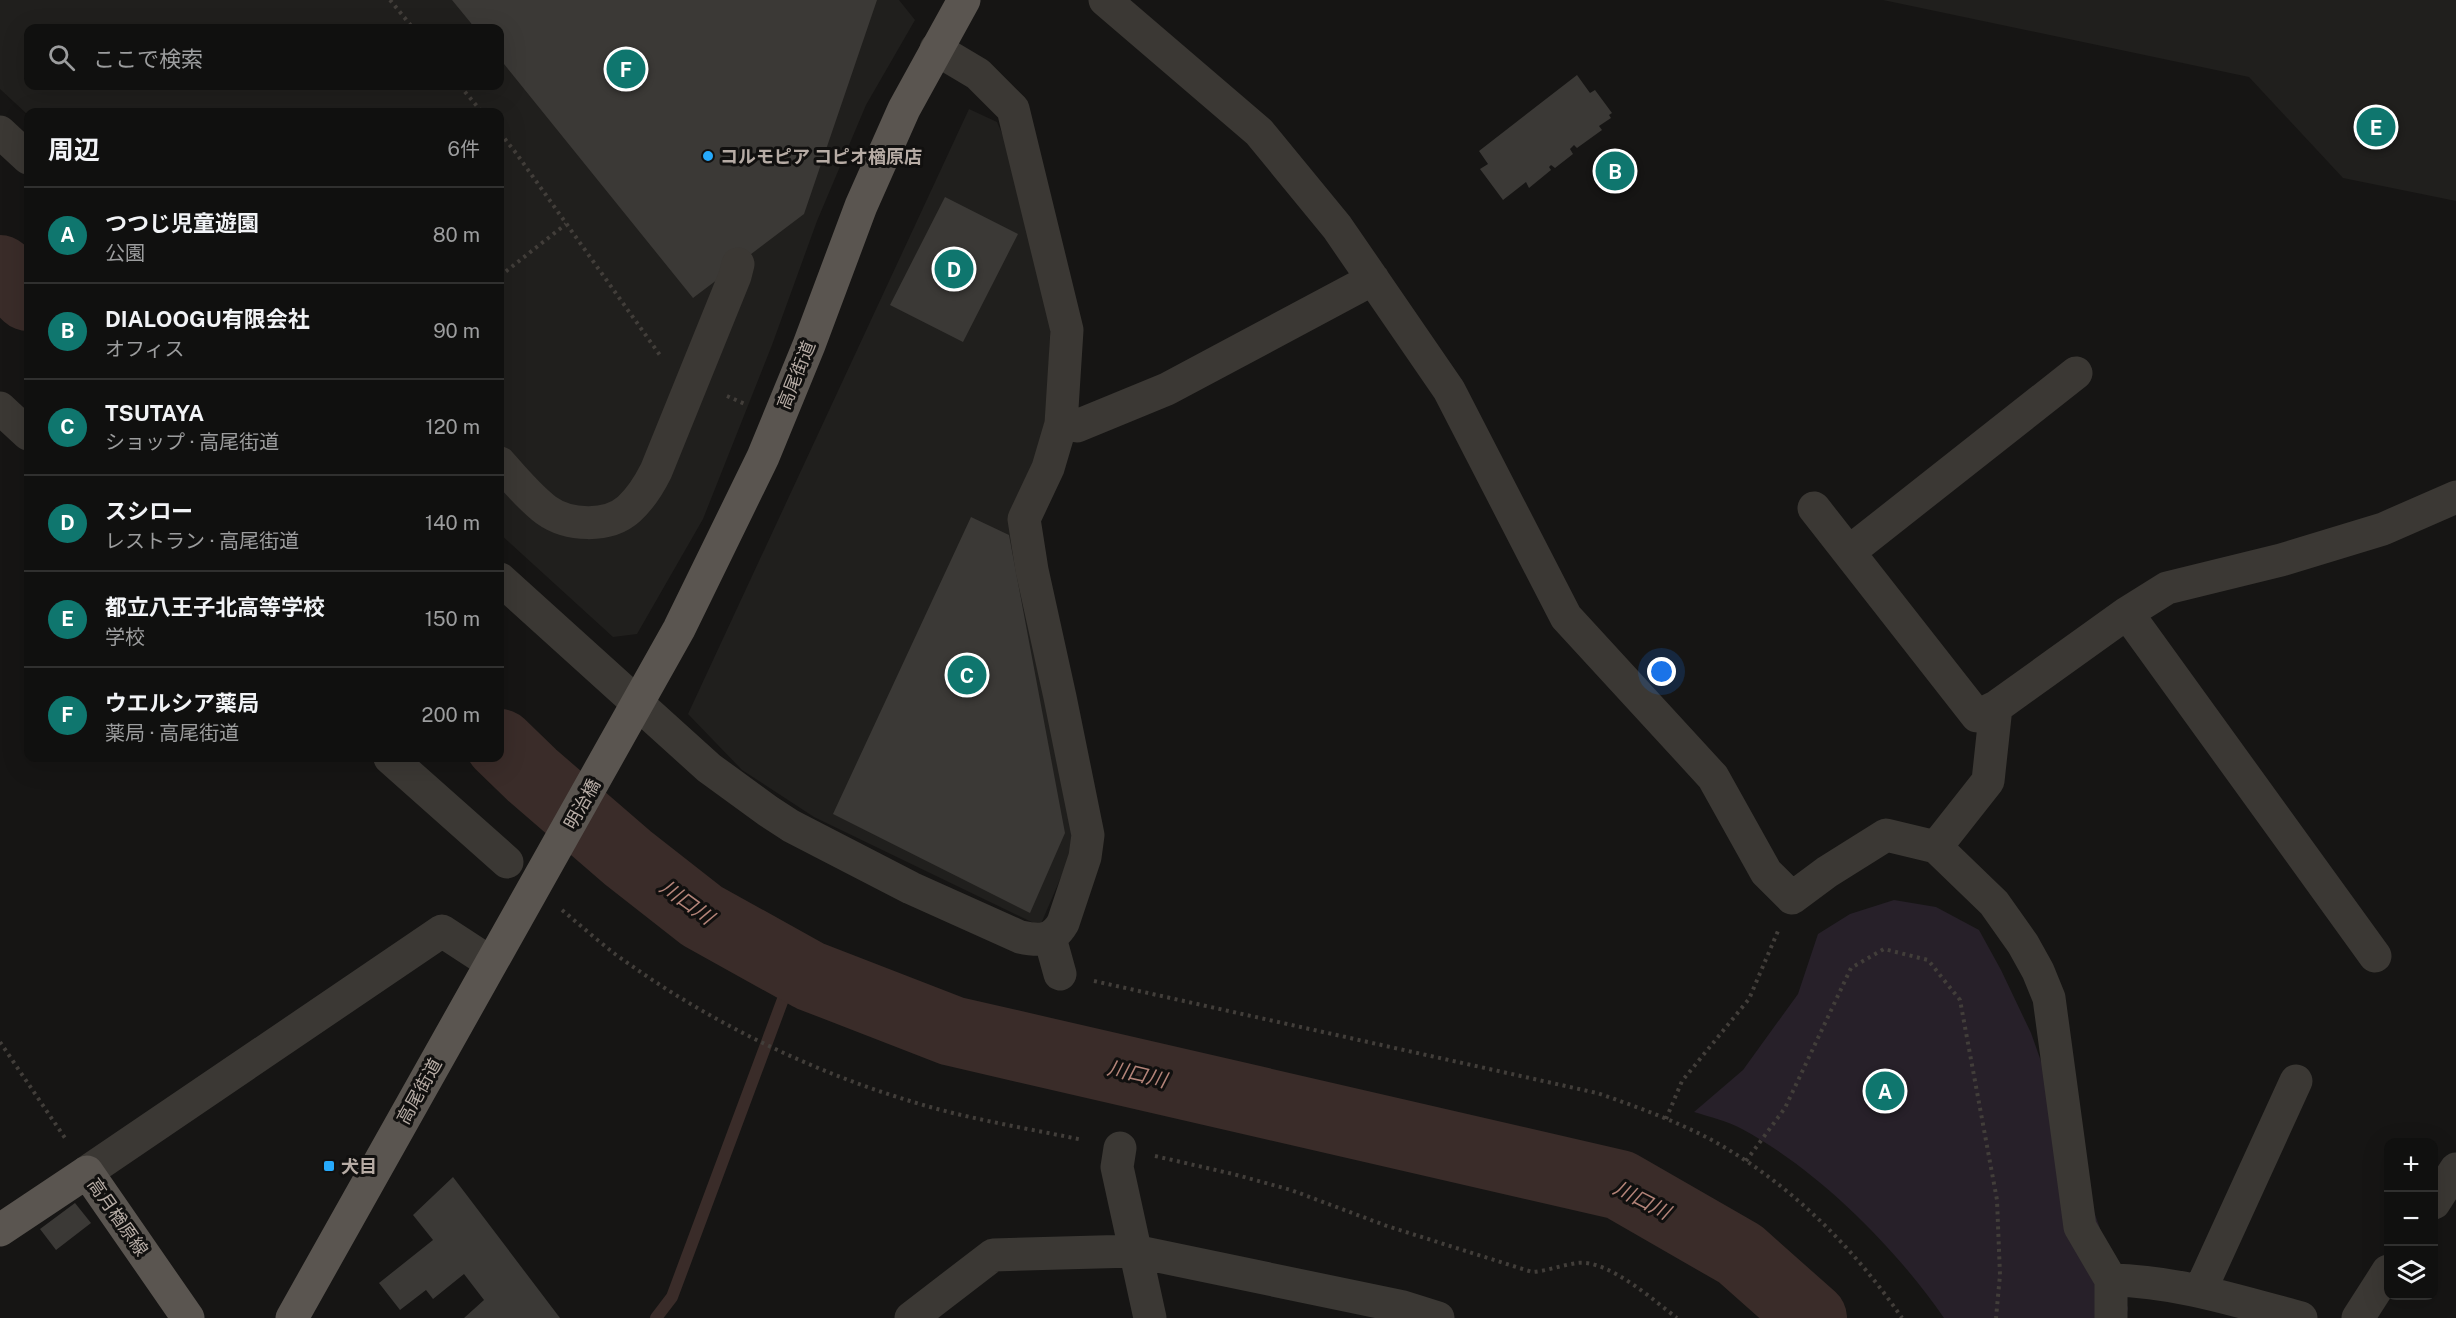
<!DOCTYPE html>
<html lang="ja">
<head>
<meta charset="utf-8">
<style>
	:root { --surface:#10100f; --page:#1e1e1d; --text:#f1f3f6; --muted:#9c9d9e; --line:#30302f; --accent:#0f766e }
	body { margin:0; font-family:"Public Sans","Noto Sans JP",sans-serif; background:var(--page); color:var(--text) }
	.controls { position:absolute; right:18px; bottom:18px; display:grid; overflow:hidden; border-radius:12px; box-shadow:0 6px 24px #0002 }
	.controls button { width:54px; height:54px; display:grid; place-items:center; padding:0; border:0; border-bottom:2px solid var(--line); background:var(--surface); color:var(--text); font:30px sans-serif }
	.you { position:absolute; left:1662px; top:672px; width:21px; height:21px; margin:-15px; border:4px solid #fff; border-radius:50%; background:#1a73e8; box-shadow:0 0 0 9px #1a73e833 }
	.badge { display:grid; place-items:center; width:39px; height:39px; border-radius:50%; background:var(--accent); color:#fff; font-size:20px; font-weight:700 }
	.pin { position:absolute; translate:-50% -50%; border:3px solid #fff; box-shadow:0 2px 6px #0006 }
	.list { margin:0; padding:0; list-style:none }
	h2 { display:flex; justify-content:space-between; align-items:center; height:78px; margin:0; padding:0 24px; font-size:26px }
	h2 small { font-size:20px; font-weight:400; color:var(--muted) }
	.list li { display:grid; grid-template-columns:39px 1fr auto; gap:18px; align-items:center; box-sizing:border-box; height:96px; padding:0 24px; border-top:2px solid var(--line) }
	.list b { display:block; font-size:22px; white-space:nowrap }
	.list p { margin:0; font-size:20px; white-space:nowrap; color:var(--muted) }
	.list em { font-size:20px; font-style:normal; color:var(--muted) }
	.icon { flex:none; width:33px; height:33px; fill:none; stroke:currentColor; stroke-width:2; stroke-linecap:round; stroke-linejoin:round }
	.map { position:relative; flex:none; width:2456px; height:1318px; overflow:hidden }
	.search { position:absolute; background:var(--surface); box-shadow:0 6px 24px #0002; left:24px; top:24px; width:480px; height:66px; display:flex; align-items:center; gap:15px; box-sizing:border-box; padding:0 21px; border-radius:12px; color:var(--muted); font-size:22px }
	.panel { position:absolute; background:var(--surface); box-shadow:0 6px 24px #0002; left:24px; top:108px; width:480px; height:654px; border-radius:12px }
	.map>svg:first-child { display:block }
	.built { fill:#201f1d; fill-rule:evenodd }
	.green { fill:#272029 }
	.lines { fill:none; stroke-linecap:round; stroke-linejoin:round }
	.stream { stroke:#3a2c29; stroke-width:12 }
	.river { stroke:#3a2c29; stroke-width:70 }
	.building { fill:#3b3936 }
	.path { stroke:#423e3a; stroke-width:4; stroke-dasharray:3 4.5; stroke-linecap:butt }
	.minor { stroke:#3b3834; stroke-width:33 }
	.major { stroke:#5a5550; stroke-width:33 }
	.minor-bridge { stroke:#3b3834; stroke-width:33 }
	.poi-dot { fill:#26a9fb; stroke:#11100f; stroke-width:2 }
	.labels { text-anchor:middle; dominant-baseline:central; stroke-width:6; stroke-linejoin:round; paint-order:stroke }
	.poi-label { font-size:18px; font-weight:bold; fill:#b7aca5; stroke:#11100f; text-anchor:start }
	.street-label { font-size:18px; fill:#b7aca5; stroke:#11100f }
	.water-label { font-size:20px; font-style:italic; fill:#b48479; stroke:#11100f }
</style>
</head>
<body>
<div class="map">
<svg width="2456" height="1318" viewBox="0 0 2456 1318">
	<rect width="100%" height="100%" fill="#161514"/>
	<path class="built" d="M0,0H899L915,20L866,105L817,221L772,345L703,519L637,634L613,637L500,534V112H28V115L0,89ZM28,28H500V86H28Z
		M1883,0H2456V201L2343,178L2249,77Z
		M969,109L997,122L1018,169L1051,311L1047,414L1021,515L1077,840L1040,926L814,817L742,770L688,714Z"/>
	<path class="green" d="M1894,900L1936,907L1979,930L2001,970L2031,1033L2128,1308L2126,1318H1944C1895,1247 1818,1170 1742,1129C1728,1121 1710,1117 1694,1112L1743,1070L1798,994L1818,934L1850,914Z"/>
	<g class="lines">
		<path class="stream" d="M656,1318L672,1297L795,967"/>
		<path class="river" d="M0,270L28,296
			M500,744L532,775L628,858L702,916L810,976L952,1031L1620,1185L1740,1254L1812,1318"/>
	</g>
	<path class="building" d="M452,0H877L804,214L693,298L500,59V28H475Z
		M1577,75L1590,93L1595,90L1612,113L1609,115L1611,118L1599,126L1602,130L1577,148L1574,145L1570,149L1573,154L1555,168L1551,165L1549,167L1551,170L1529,188L1526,182L1503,200L1480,169L1488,164L1479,151Z
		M945,197L1018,234L963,342L890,305Z
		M971,517L1009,535L1065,833L1030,913L833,814Z
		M453,1177L560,1318H464L484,1300L464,1274L433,1299L426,1290L400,1310L379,1283L433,1240L413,1215Z
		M75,1203L91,1223L56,1250L40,1229Z"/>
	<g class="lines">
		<path class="path" d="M390,0L413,28
			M460,86L482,112
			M500,133L516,153L662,358
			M500,276L566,224
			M727,396L745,404
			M562,910C580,925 597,940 615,954C704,1019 805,1069 910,1101C967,1119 1026,1128 1083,1140
			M1094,981L1597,1093C1635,1106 1673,1120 1708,1138C1786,1180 1852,1245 1902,1318
			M0,1042L67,1141
			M1666,1119L1682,1081L1749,999L1778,931
			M1155,1156L1233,1174L1291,1190L1387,1226L1532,1272C1547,1271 1562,1265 1577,1263C1608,1259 1653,1300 1677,1318
			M1746,1161L1785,1108L1851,968L1884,949L1928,960L1960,1000L1997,1200L2000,1275L1996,1318"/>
		<path class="minor" d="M1105,0L1259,132L1337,227L1449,390L1566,617L1713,777L1766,872L1792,898L1827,872L1886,835L1936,847L1994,903L2023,944L2038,971L2049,998L2080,1227L2111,1280V1318
			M0,132L28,158
			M0,408L28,434
			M1061,424L1077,426L1167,389L1373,279
			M1814,508L1977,716L1996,707
			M1849,552L2076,373
			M500,579L709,768L768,811L791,826L911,888L1020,937C1039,941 1052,942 1063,923L1085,857L1088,835L1060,697L1032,570L1024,519L1048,468L1061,424L1067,330L1013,109L978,74L936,49
			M2127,613L2375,956
			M390,758L507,862
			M1936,847L1988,781L1996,707L2127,613L2167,588L2281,560L2383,529L2456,497
			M1050,938L1060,974
			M1120,1148L1117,1167L1150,1318
			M87,1172L442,931L491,963
			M2434,1203L2456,1169
			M2111,1280C2176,1281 2238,1301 2301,1318
			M2200,1291L2296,1081
			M911,1318L993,1255L1134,1251L1403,1307L1438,1318
			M2358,1318L2388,1271"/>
		<path class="major" d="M0,1230L87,1172L188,1318
			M292,1318L679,629L763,457L809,345L861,206L904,109L964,0"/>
		<path class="minor-bridge" d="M500,463C514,479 529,497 546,510C568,526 608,528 629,509C641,498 649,485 656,471L735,276L738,264"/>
	</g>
	<g class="poi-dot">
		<circle cx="708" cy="156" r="6"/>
		<rect x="323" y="1160" width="12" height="12" rx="3"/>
	</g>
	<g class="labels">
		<g class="poi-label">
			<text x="720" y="156">コルモピア コピオ楢原店</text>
			<text x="341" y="1166">犬目</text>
		</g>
		<g class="street-label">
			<text transform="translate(796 375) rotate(-68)">高尾街道</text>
			<text transform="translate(582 804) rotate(-61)">明治橋</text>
			<text transform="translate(419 1091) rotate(-61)">高尾街道</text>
			<text transform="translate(118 1217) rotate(55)">高月楢原線</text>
		</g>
		<g class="water-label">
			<text transform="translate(687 902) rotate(36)">川口川</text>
			<text transform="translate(1137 1074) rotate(13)">川口川</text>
			<text transform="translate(1642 1200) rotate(27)">川口川</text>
		</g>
	</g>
</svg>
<div class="controls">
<button>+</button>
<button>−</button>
<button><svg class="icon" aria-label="layers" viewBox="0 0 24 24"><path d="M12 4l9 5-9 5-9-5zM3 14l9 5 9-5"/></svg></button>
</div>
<div class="you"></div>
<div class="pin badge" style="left:1885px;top:1091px">A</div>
<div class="pin badge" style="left:1615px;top:171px">B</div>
<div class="pin badge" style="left:967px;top:675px">C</div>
<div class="pin badge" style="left:954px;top:269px">D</div>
<div class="pin badge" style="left:2376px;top:127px">E</div>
<div class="pin badge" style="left:626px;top:69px">F</div>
<div class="search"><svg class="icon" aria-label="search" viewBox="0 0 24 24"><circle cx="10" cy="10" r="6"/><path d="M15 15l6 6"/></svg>ここで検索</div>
<section class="panel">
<h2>周辺<small>6件</small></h2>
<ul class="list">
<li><span class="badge">A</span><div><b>つつじ児童遊園</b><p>公園</p></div><em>80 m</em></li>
<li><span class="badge">B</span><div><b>DIALOOGU有限会社</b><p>オフィス</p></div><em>90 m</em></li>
<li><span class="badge">C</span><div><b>TSUTAYA</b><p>ショップ · 高尾街道</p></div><em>120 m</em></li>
<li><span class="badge">D</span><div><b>スシロー</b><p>レストラン · 高尾街道</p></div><em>140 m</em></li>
<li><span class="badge">E</span><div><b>都立八王子北高等学校</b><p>学校</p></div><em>150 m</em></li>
<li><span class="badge">F</span><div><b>ウエルシア薬局</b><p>薬局 · 高尾街道</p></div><em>200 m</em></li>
</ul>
</section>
</div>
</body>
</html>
